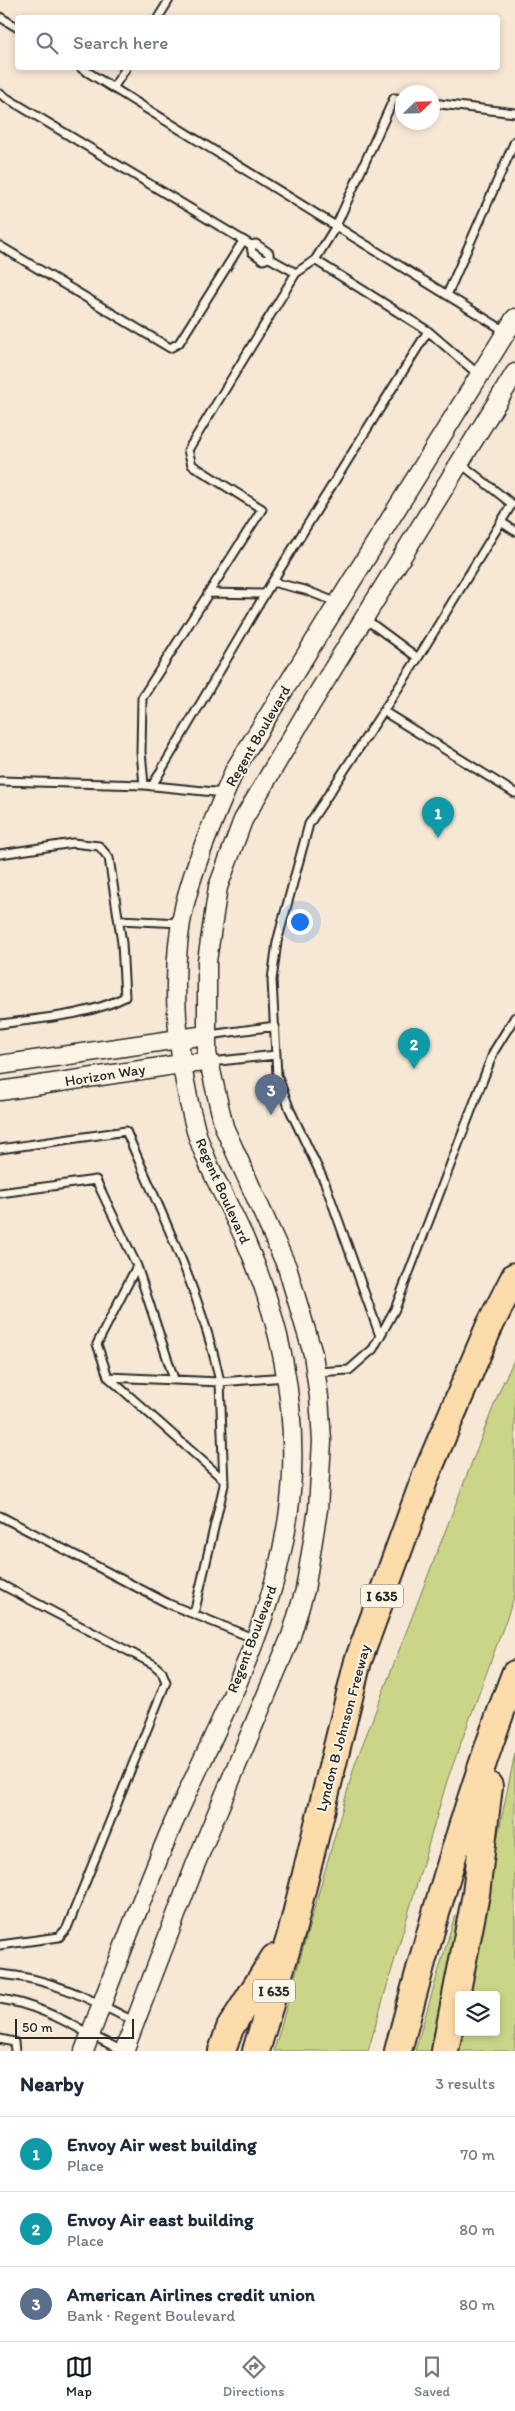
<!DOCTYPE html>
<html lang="en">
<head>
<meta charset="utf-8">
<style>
	:root { --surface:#fff; --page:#f2f2f3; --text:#1f2937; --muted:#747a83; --line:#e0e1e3; --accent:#111827 }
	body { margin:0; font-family:Itim,sans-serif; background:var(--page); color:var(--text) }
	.controls { position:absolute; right:15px; bottom:15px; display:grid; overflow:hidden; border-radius:5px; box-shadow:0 2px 8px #0003 }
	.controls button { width:45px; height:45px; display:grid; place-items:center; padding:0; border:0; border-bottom:1px solid var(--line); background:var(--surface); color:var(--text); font:25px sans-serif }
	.compass { position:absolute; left:395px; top:85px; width:45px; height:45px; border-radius:50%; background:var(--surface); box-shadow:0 2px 8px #0003; rotate:67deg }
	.scale { position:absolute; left:15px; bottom:12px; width:119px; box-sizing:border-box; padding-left:5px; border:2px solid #2b2b2b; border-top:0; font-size:14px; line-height:18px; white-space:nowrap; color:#2b2b2b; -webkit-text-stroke:4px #fcf5e5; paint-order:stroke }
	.you { position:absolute; left:299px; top:921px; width:18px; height:18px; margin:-12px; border:4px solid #fff; border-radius:50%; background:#1a73e8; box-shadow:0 0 0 8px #1a73e833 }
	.badge { display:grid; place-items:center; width:32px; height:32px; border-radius:50%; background:var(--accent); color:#fff; font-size:16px; font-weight:700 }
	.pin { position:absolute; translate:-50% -41px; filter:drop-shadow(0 1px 2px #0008) }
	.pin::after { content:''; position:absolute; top:26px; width:18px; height:15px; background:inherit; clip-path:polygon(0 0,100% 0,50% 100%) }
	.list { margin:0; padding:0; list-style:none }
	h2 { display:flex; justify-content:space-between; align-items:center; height:65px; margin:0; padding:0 20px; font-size:21px }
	h2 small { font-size:16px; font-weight:400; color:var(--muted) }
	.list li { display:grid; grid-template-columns:32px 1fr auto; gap:15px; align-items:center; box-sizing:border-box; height:75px; padding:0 20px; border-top:1px solid var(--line) }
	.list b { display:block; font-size:19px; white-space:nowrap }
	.list p { margin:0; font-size:16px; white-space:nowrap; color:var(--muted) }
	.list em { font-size:16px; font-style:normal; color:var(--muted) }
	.icon { flex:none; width:28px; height:28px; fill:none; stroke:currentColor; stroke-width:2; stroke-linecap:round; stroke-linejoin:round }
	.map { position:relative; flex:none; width:515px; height:2051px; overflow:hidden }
	.search { position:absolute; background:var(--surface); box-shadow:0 2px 8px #0003; left:15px; right:15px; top:15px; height:55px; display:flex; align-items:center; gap:12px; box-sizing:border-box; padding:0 18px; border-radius:5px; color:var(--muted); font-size:19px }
	.sheet { height:290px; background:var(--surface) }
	nav { display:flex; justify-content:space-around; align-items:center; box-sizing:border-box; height:70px; border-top:1px solid var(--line); background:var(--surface); font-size:14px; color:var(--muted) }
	nav a { display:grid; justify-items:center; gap:2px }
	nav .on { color:var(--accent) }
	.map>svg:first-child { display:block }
	.green { fill:#cad588; stroke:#7a805a }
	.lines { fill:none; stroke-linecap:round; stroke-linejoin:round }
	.service-casing { stroke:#2b2b2b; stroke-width:11 }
	.tertiary-casing { stroke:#2b2b2b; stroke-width:21 }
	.motorway-casing { stroke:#2b2b2b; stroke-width:30 }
	.service { stroke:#fcf5e5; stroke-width:7 }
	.tertiary { stroke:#fcf5e5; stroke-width:18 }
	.motorway { stroke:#fddcac; stroke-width:26 }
	.labels { text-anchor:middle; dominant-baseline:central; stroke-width:4; stroke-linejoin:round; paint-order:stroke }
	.shield { fill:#fcf5e5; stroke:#6a6863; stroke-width:1 }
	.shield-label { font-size:14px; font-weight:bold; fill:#2b2b2b }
	.street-label { font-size:15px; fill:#2b2b2b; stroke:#fcf5e5 }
</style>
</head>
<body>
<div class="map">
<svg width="515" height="2051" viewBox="0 0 515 2051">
	<rect width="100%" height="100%" fill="#f7e8d5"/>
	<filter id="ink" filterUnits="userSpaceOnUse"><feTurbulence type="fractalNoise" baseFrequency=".02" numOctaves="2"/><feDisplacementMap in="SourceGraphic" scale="10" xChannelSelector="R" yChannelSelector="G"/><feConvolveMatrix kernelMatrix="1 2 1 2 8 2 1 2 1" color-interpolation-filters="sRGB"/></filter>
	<g filter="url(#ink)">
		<path class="green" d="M515,1358V1595L447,1781L368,2051H274L355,1764L501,1387Z
			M515,1753V2051H454L459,2032H496V1995H465Z
			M455,1915L460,1916L435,2051H415Z"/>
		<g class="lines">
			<g class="service-casing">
				<path id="service" d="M0,17L18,28
					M158,18L169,0
					M81,68L505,331
					M113,88L126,68
					M0,94L251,245
					M432,103L515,113
					M0,246L170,348L179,343L243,241
					M269,258V253L256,244L251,245L252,252L263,260L269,258L296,273
					M315,260L336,226L394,98L402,99
					M447,295L515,141
					M501,522L515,531
					M272,582L428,331
					M208,593L265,594
					M364,618L418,658L309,824L277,942L272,980L277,1075L290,1110L325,1183L380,1336
					M418,658L512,504L460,463
					M383,711L515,793
					M0,781L144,785
					M152,786L272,582L305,590L338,603
					M224,793L144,785L141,752L142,698L262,509L192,465L188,450L296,273L315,260L428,331L479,375
					M0,854L73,843L99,846L109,858L122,943L125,997C88,1016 41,1018 0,1024
					M119,920L181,923
					M209,1035L275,1026
					M210,1062L276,1055
					M0,1149L126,1131C161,1213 202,1295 220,1382L286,1377
					M0,1193L96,1180L137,1266
					M316,1372L349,1370L373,1349L395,1309L494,1051L515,1017
					M108,1377L224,1480
					M174,1379L137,1266L97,1344L108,1377L220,1382L224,1485L194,1614
					M0,1516L169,1604L255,1639
					M0,1584L153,1664L162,1672L166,1682L67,1928L59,1937L0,1945
					M0,1974C51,1978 90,1999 135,2022
					M0,1999C44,2005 83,2032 123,2051
					M0,2039L14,2042L15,2051"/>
			</g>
			<g class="tertiary-casing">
				<path id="tertiary" d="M0,1065L206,1035
					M0,1091L181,1064L210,1062
					M84,2051C113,1975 141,1898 173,1824C223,1712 288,1598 292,1473C295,1394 278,1315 246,1242C230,1205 208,1170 196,1131C177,1062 168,973 185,903C197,856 217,813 235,769L515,318
					M124,2051L196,1863L291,1636L305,1590L318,1509L322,1441L319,1397L313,1354L287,1267L224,1127L207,1053V961L218,887L243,820L310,706L515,373"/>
			</g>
			<g class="motorway-casing">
				<path id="motorway" d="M222,2051L230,2028L274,1958
					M256,2051L292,1931L358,1661L426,1475L489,1327L515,1276
					M398,2051C431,1925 468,1796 515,1674
					M445,2051L476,1894L489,1786"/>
			</g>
			<use href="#service" class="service"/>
			<use href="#tertiary" class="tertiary"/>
			<use href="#motorway" class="motorway"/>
		</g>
	</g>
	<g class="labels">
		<g class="shield">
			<rect x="361" y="1584.5" width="42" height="23" rx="4"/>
			<rect x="253" y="1979.5" width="42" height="23" rx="4"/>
		</g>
		<g class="shield-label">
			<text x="382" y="1596">I 635</text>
			<text x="274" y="1991">I 635</text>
		</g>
		<g class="street-label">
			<text transform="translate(258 736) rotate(-60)">Regent Boulevard</text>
			<text transform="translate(105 1075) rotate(-9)">Horizon Way</text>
			<text transform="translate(223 1191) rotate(66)">Regent Boulevard</text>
			<text transform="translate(252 1639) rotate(-69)">Regent Boulevard</text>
			<text transform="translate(343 1728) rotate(-75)">Lyndon B Johnson Freeway</text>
		</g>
	</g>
</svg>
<div class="controls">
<button><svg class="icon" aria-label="layers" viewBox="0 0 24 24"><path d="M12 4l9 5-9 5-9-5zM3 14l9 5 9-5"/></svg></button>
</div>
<svg class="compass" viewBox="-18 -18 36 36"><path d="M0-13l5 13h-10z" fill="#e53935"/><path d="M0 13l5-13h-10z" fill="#747a83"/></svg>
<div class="scale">50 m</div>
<div class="you"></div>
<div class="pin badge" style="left:438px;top:838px;background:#0f9aa8">1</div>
<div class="pin badge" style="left:414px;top:1069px;background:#0f9aa8">2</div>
<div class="pin badge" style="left:271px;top:1115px;background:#5c6f8a">3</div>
<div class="search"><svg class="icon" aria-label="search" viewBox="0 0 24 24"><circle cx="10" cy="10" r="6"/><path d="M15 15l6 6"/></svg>Search here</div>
</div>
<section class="sheet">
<h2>Nearby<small>3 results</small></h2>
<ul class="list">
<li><span class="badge" style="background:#0f9aa8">1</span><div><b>Envoy Air west building</b><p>Place</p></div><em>70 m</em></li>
<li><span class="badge" style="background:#0f9aa8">2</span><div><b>Envoy Air east building</b><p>Place</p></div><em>80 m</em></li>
<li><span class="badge" style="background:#5c6f8a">3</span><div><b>American Airlines credit union</b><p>Bank · Regent Boulevard</p></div><em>80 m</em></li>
</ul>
</section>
<nav>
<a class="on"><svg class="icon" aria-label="map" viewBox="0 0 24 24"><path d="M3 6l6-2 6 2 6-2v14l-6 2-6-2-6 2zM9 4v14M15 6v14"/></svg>Map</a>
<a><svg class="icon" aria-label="directions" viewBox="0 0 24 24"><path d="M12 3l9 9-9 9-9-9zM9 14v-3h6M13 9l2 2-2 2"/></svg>Directions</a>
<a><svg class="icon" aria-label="saved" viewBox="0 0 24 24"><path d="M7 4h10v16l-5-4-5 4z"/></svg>Saved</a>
</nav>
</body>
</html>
